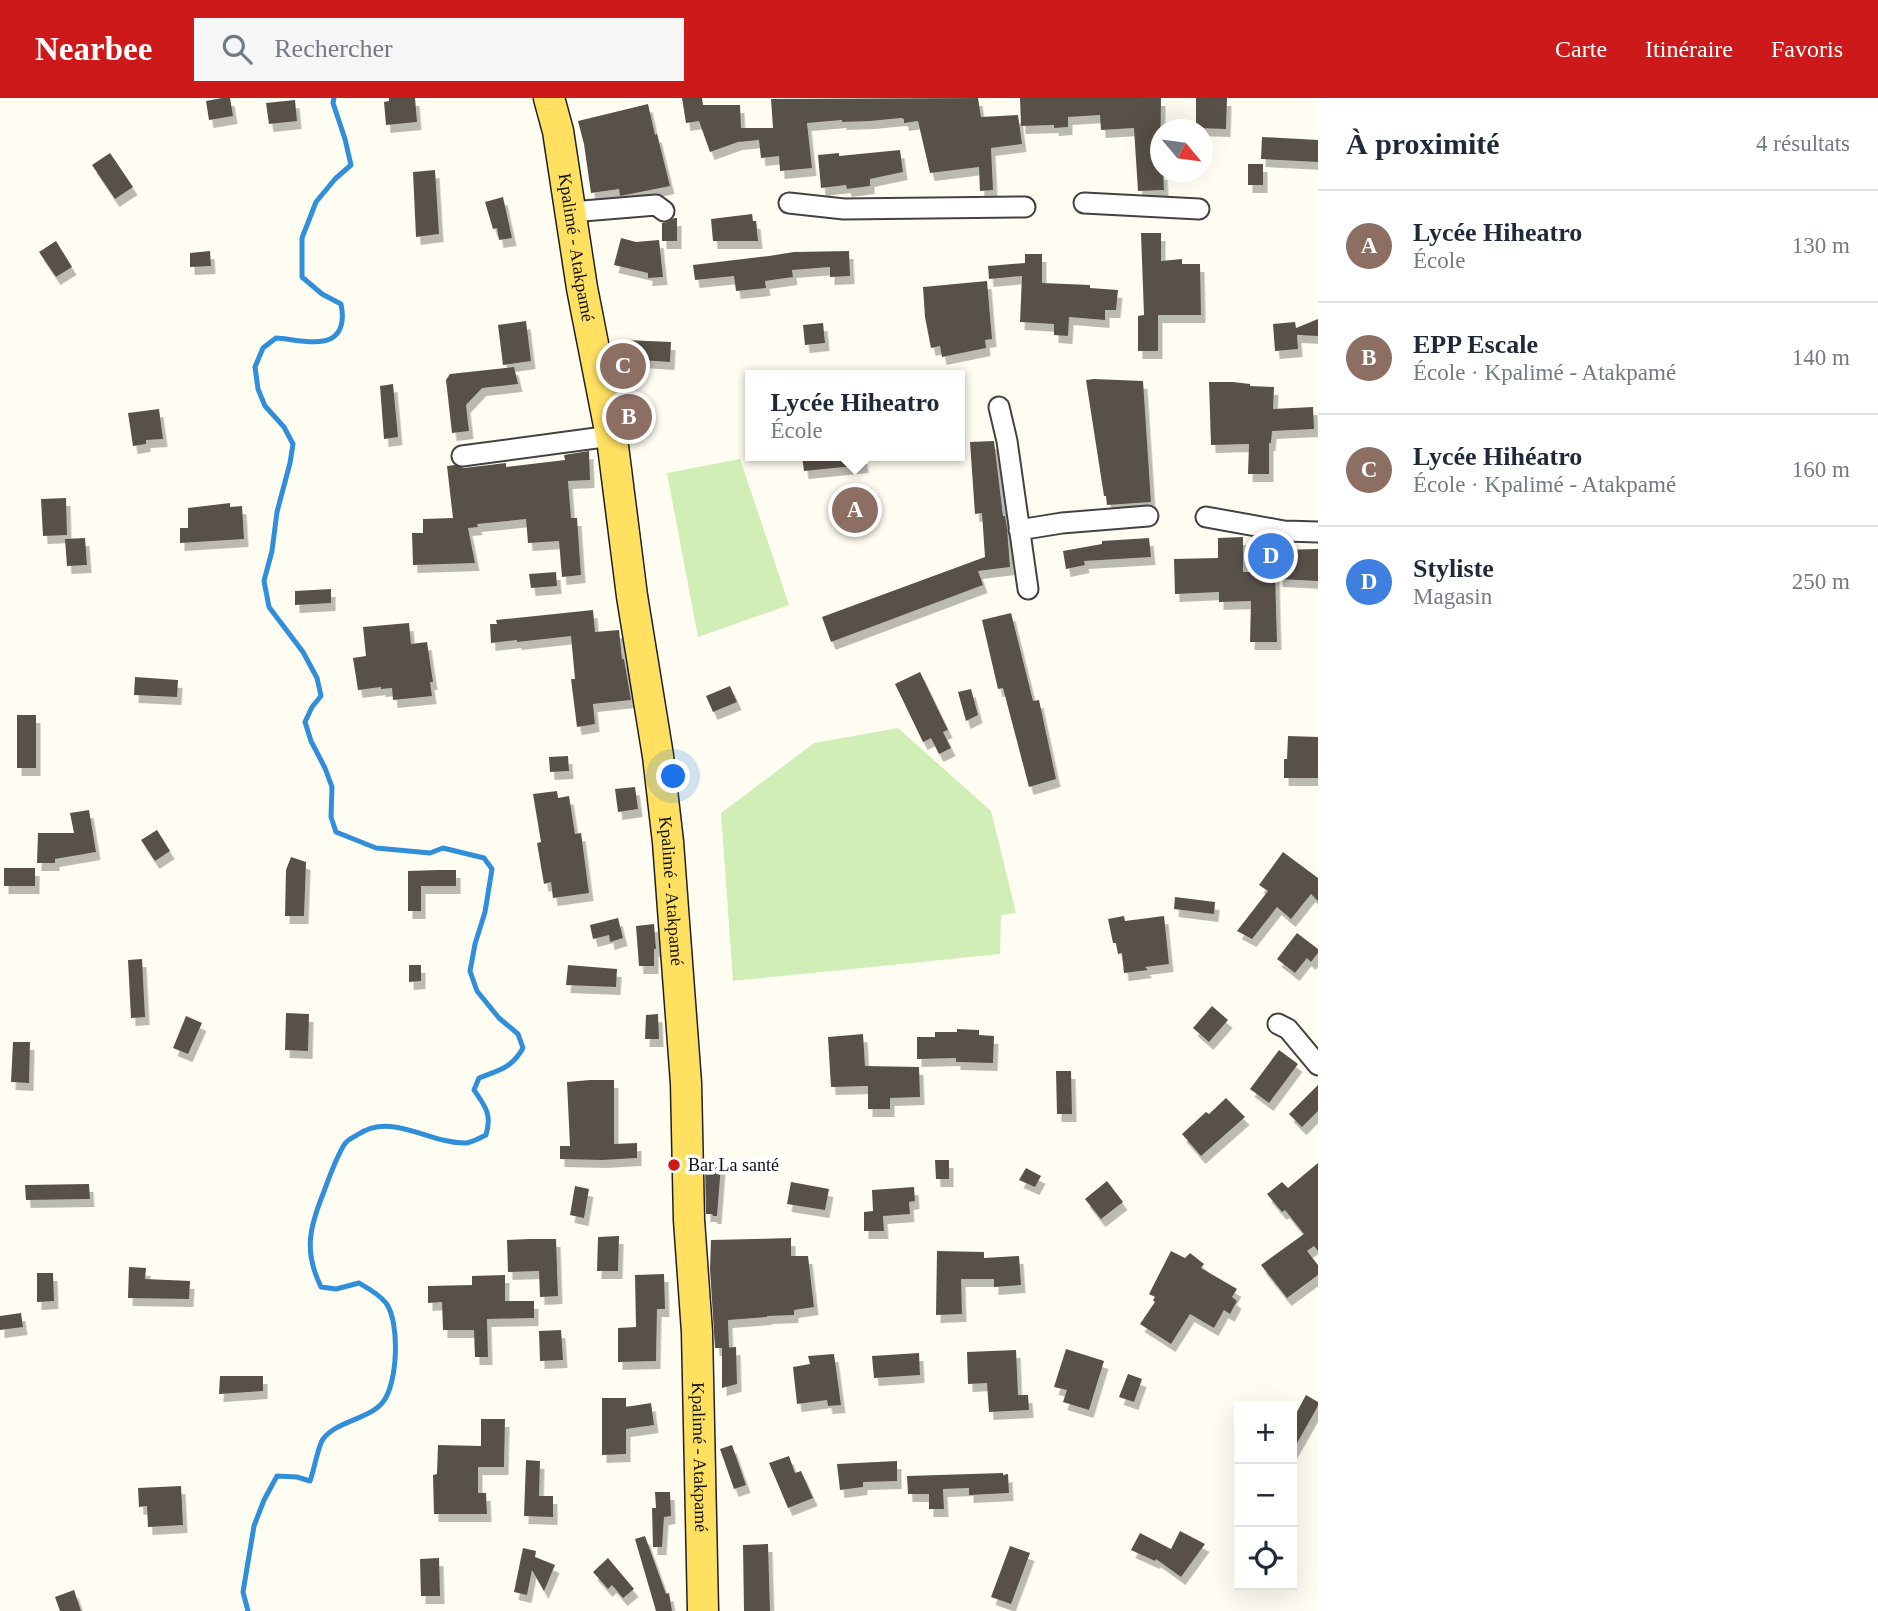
<!DOCTYPE html>
<html lang="fr">
<head>
<meta charset="utf-8">
<style>
	:root { --surface:#fff; --page:#f6f6f7; --text:#1f2937; --muted:#747a83; --line:#e0e1e3; --accent:#cd191a }
	body { margin:0; font-family:Georgia,serif; background:var(--page); color:var(--text) }
	.controls { position:absolute; right:21px; bottom:21px; display:grid; overflow:hidden; border-radius:0px; box-shadow:0 7px 28px #0002 }
	.controls button { width:63px; height:63px; display:grid; place-items:center; padding:0; border:0; border-bottom:2px solid var(--line); background:var(--surface); color:var(--text); font:35px sans-serif }
	.compass { position:absolute; left:1150px; top:21px; width:63px; height:63px; border-radius:50%; background:var(--surface); box-shadow:0 7px 28px #0002; rotate:119deg }
	.you { position:absolute; left:674px; top:679px; width:24px; height:24px; margin:-18px; border:5px solid #fff; border-radius:50%; background:#1a73e8; box-shadow:0 0 0 10px #1a73e833 }
	.badge { display:grid; place-items:center; width:46px; height:46px; border-radius:50%; background:var(--accent); color:#fff; font-size:23px; font-weight:700 }
	.pin { position:absolute; translate:-50% -50%; border:4px solid #fff; box-shadow:0 2px 7px #0006 }
	.popup { position:absolute; left:745px; top:272px; width:220px; height:91px; box-sizing:border-box; display:grid; place-content:center; border-radius:0px; background:var(--surface); filter:drop-shadow(0 2px 5px #0005); font-size:23px; white-space:nowrap; color:var(--muted) }
	.popup b { font-size:26px; color:var(--text) }
	.popup::after { content:''; position:absolute; left:50%; top:100%; margin-left:-14px; border:14px solid transparent; border-top-color:var(--surface) }
	.list { margin:0; padding:0; list-style:none }
	h2 { display:flex; justify-content:space-between; align-items:center; height:91px; margin:0; padding:0 28px; font-size:30px }
	h2 small { font-size:23px; font-weight:400; color:var(--muted) }
	.list li { display:grid; grid-template-columns:46px 1fr auto; gap:21px; align-items:center; box-sizing:border-box; height:112px; padding:0 28px; border-top:2px solid var(--line) }
	.list b { display:block; font-size:26px; white-space:nowrap }
	.list p { margin:0; font-size:23px; white-space:nowrap; color:var(--muted) }
	.list em { font-size:23px; font-style:normal; color:var(--muted) }
	.icon { flex:none; width:38px; height:38px; fill:none; stroke:currentColor; stroke-width:2; stroke-linecap:round; stroke-linejoin:round }
	.map { position:relative; flex:none; width:1318px; height:1513px; overflow:hidden }
	header { display:flex; align-items:center; gap:42px; box-sizing:border-box; height:98px; padding:0 35px; background:var(--accent); color:#fff }
	header strong { font-size:33px }
	nav { display:flex; gap:38px; margin-inline-start:auto; font-size:24px }
	.search { width:490px; height:63px; background:var(--page); display:flex; align-items:center; gap:18px; box-sizing:border-box; padding:0 24px; border-radius:0px; color:var(--muted); font-size:26px }
	main { display:flex }
	aside { flex:1; background:var(--surface) }
	.map>svg:first-child { display:block }
	.green { fill:#d1eeb7 }
	.lines { fill:none; stroke-linecap:round; stroke-linejoin:round }
	.stream { stroke:#318fda; stroke-width:5 }
	.building { fill:#59514a; filter:url(#shadow) }
	.street-casing { stroke:#424242; stroke-width:23 }
	.primary-casing { stroke:#202020; stroke-width:33 }
	.street { stroke:#fff; stroke-width:19 }
	.primary { stroke:#ffe061; stroke-width:30 }
	.poi-dot { fill:#cd191a; stroke:#fff; stroke-width:2.5 }
	.labels { text-anchor:middle; dominant-baseline:central; stroke-width:7; stroke-linejoin:round; paint-order:stroke }
	.street-label { font-size:18px; fill:#0f0f0f; stroke:#fff }
	.poi-label { font-size:18px; fill:#0f0f0f; stroke:#fff; text-anchor:start }
</style>
</head>
<body>
<header>
<strong>Nearbee</strong>
<div class="search"><svg class="icon" aria-label="search" viewBox="0 0 24 24"><circle cx="10" cy="10" r="6"/><path d="M15 15l6 6"/></svg>Rechercher</div>
<nav><a>Carte</a><a>Itinéraire</a><a>Favoris</a></nav>
</header>
<main>
<div class="map">
<svg width="1318" height="1513" viewBox="0 0 1318 1513">
	<defs>
		<filter id="shadow"><feDropShadow dx="4.5" dy="8" stdDeviation="0" flood-color="#0004"/></filter>
	</defs>
	<rect width="100%" height="100%" fill="#fffdf1"/>
	<path class="green" d="M740,361L789,507L698,539L667,375Z
		M898,630L991,713L1016,815L1001,817L1000,856L733,883L721,715L814,645Z"/>
	<g class="lines">
		<path class="stream" d="M248,1513L243,1494L254,1428L264,1402L277,1378L297,1379L310,1383C314,1373 318,1348 323,1341C336,1323 370,1321 383,1304C398,1285 400,1224 386,1205C379,1196 368,1190 359,1185L336,1191L321,1189C304,1154 309,1131 323,1096C329,1080 335,1062 344,1047C347,1042 352,1040 357,1037C392,1013 429,1046 466,1045C473,1044 480,1040 486,1037C492,1017 486,1009 474,992L479,980C499,972 512,970 523,950L518,936L499,920L477,893L470,873L475,846L485,814L492,771L484,760L443,750L430,755L376,750L336,734L331,719L332,689L325,670L311,643L305,624L312,609L321,598L317,580L303,554L269,509L264,483L272,453L277,414L290,365L293,346L284,329L265,308L258,291L255,269L263,250L276,240C298,241 338,255 342,223C343,217 342,211 341,206L322,196L302,179V140L316,104L335,81L351,67L345,41L333,5L334,0"/>
	</g>
	<path class="building" d="M222,0H230L233,18L209,22L206,3Z
		M389,0H415L417,24L386,27L384,4L389,3Z
		M682,0H702L703,7H740L741,30H773L771,1L978,0L981,19L1018,17L1022,46L991,50L993,92L980,93L979,69L930,75L918,23L904,25V21L901,20L870,23L842,24V22L807,25L812,70L780,73L779,58L761,60L759,42L738,44L710,54L699,23L686,25Z
		M1020,0H1161L1160,74H1163L1164,92L1138,93L1134,30L1101,32L1100,17L1068,19V29L1054,30V27L1021,28Z
		M1196,0H1227L1226,31L1196,30Z
		M295,2L297,23L269,26L266,5Z
		M648,6L655,37L657,36L670,88L620,98L619,91L591,95L584,46L578,23Z
		M1262,39L1318,42V64L1261,61Z
		M900,52L903,74L870,81V88L847,91L846,87L821,90L818,57L839,55V58Z
		M110,55L133,89L115,101L92,67Z
		M1248,66H1263V87H1248Z
		M435,72L439,136L416,139L413,74Z
		M503,99L512,140L499,142L497,130L493,131L485,104Z
		M752,116L753,123H756L758,143H713L711,121Z
		M674,120H677V143H662V125L668,124Z
		M1141,135H1161V163L1182,161V166H1200L1201,217H1158V253H1138V218L1144,217Z
		M621,140L636,144L659,142L663,179L648,180V175L614,167Z
		M56,143L72,169L56,179L39,154Z
		M210,153L211,168L190,169V155Z
		M849,153L850,178L830,179V169L792,172L793,179L765,183L766,190L736,193L734,178L695,182L693,167L769,158L794,154Z
		M1025,156H1042V185L1090,187V190L1118,192L1116,212H1105V222L1069,219L1068,238L1054,237V226L1020,224L1022,178L989,181L988,168L1025,165Z
		M987,183L992,241L985,242L986,250L942,259L940,248L931,250L925,219L923,189Z
		M1318,221V238L1297,237L1298,251L1275,253L1273,226L1295,224L1296,230Z
		M526,223L531,263L503,267L498,227Z
		M823,225L825,245L805,247L803,227Z
		M626,242L671,244L670,264L625,261Z
		M514,269L518,286L482,290L466,307L469,333L452,335L446,282L450,276Z
		M1094,281L1143,283L1151,404L1107,407L1106,398H1104L1086,282Z
		M1209,284H1233L1250,286V288L1274,289L1273,311L1313,309L1314,331L1272,333L1271,345H1269V376H1248L1249,346L1211,347Z
		M393,286L398,339L384,341L380,288Z
		M159,311L163,341L146,342V346L133,348L128,315Z
		M994,343L1003,418H1005L1007,430L1010,469L978,473L983,487L831,544L822,519L985,459L982,415L975,416L970,344Z
		M589,353L590,382L568,383L571,420H577L581,477L562,479L559,443L528,445L526,421L477,426L478,429L468,430L475,465L413,467L412,435H423V421L453,420L447,368L455,367L464,370L506,365V369L565,362L564,357Z
		M802,358H863L864,367L804,373Z
		M66,400L67,437L43,438L41,401Z
		M230,405V409L242,408L244,441L180,445V430H188V410Z
		M1243,439V474L1275,473L1277,544H1250L1251,503L1219,504V494L1175,496L1174,461L1218,460V440Z
		M85,440L87,467L67,468L65,441Z
		M1149,440L1151,459L1084,463L1085,467L1066,471L1063,453L1102,446V443Z
		M1318,451V483L1278,481L1279,452Z
		M556,474L557,488L531,490L529,476Z
		M331,491V505L295,507V493Z
		M593,512L595,534L619,532L622,561H624L631,602L593,606L595,626L577,629L571,581H575L571,538L517,544V542L491,545L490,526H497L496,522Z
		M1011,515L1033,603L1039,602L1056,681L1029,689L1003,590L998,591L982,522Z
		M409,525L411,546L427,544L433,584H430L432,598L393,602L392,590L381,591V589L358,592L353,560L366,558L363,529Z
		M920,574L948,632L943,634L951,650L939,656L931,640L923,644L895,586Z
		M135,579L178,582L177,599L134,597Z
		M730,588L737,604L713,614L706,598Z
		M971,591L978,617L966,623L958,594Z
		M17,617H36V670H17Z
		M1288,638L1318,639V680H1284V661H1287Z
		M568,658L569,673L550,674L549,659Z
		M635,689L638,711L618,714L615,691Z
		M557,693L558,700L569,698L575,736L581,735L589,795L553,800L551,784L544,786L537,745L541,744L533,696Z
		M89,712L96,754L55,761V765H37L38,735H74L70,715Z
		M157,732L170,753L155,763L141,742Z
		M1283,754L1318,780V803L1311,796L1291,821L1277,809L1252,841L1237,833L1268,793L1259,787Z
		M291,759L306,764L304,818H285L286,772Z
		M4,770H35V788H4Z
		M438,772H456V788H421V813H408V773Z
		M1175,799L1215,804L1214,816L1174,811Z
		M1124,818L1125,823L1164,818L1169,866L1145,869L1148,872L1124,875L1122,855L1118,856L1116,845H1113L1108,821Z
		M618,820L623,840L610,844L609,837L593,841L590,827Z
		M654,826L656,851H654V868H639L636,828Z
		M1297,835L1318,851V855L1311,864L1307,860L1295,875L1277,861Z
		M142,861L145,919L131,920L128,862Z
		M409,867H421V883L409,884Z
		M568,867L617,871L616,889L566,887Z
		M1212,908L1228,922L1209,944L1193,930Z
		M286,915L309,916L308,953L285,952Z
		M658,916L659,941H645L646,917Z
		M186,918L202,925L188,956L173,950Z
		M957,931L979,932V937L994,938L993,965L956,964V960L917,961V939H935V934H957Z
		M863,936L865,968L919,969L920,999L890,1000V1011H868V988L831,989L828,939Z
		M13,944H30L29,985L11,984Z
		M1279,952L1298,966L1269,1005L1250,991Z
		M1056,973H1071L1072,1016H1057Z
		M590,982H614V1046L637,1045V1060L602,1062L560,1061V1048H570L567,984Z
		M1318,987V1013L1302,1029L1289,1016Z
		M1226,1000L1245,1019L1201,1058L1182,1036L1206,1014L1209,1016Z
		M935,1062H949V1081H936Z
		M1318,1065V1153L1314,1148L1307,1153L1318,1167V1177L1287,1200L1261,1167L1304,1136L1285,1112L1282,1114L1267,1096L1282,1084L1288,1090Z
		M721,1067L717,1118H713L712,1116H706L705,1070Z
		M1026,1070L1041,1078L1035,1089L1019,1082Z
		M1107,1083L1123,1104L1101,1121L1085,1101Z
		M791,1084L829,1091L825,1112L787,1106Z
		M89,1086L90,1101L26,1102L25,1087Z
		M575,1088L589,1091L584,1120L570,1117Z
		M914,1089L915,1103L909,1104L910,1116L883,1118L884,1133H864V1114L873,1113L872,1092Z
		M619,1138L618,1173H597L598,1139Z
		M791,1140V1158H808L814,1209L794,1212V1217L767,1218V1219L728,1222L729,1250H715L710,1171L711,1142Z
		M530,1141H556L558,1198L540,1199L539,1173L508,1174L507,1142Z
		M937,1153L984,1154V1160L1019,1158L1021,1187L994,1189V1181H961L962,1216L936,1217Z
		M1171,1153L1185,1160L1190,1155L1204,1166L1201,1170L1237,1191L1232,1199L1237,1203L1230,1216L1224,1212L1214,1230L1190,1216L1171,1246L1140,1226L1155,1204L1153,1202L1155,1199L1149,1196Z
		M129,1169L146,1170L145,1181L190,1183L189,1201L128,1200Z
		M37,1175H53L54,1203L37,1204Z
		M664,1176L665,1211H657L656,1263L618,1264V1230L636,1229L635,1177Z
		M505,1177V1203H534V1220L487,1221L488,1259H475L474,1232H443L442,1204L428,1205V1188L472,1187V1178Z
		M21,1215L23,1229L0,1232V1218Z
		M561,1232L563,1262L540,1263L539,1233Z
		M736,1249L737,1286L722,1290V1250Z
		M1066,1251L1104,1263L1089,1312L1063,1304L1067,1292L1054,1289Z
		M1016,1252L1018,1297H1028L1029,1312L989,1314L987,1285L968,1286L967,1254Z
		M919,1255L920,1277L874,1280L872,1258Z
		M834,1256L841,1307L828,1308L827,1302L797,1306L793,1269L810,1266L808,1258Z
		M1128,1276L1142,1281L1134,1304L1119,1299Z
		M220,1278H263V1293L219,1296Z
		M1306,1297L1318,1304V1308L1292,1354V1323Z
		M602,1300H626V1309L651,1305L654,1327L626,1331V1356L602,1357Z
		M481,1321H505L504,1369H478V1395H486L487,1416H434L433,1377L437,1376L438,1347L481,1348Z
		M732,1347L746,1387L734,1391L720,1351Z
		M789,1358L795,1375L801,1373L813,1400L788,1410L769,1365Z
		M526,1362L540,1363L539,1398H553V1419L524,1418Z
		M897,1363V1383L863,1384V1389L840,1392L837,1366Z
		M1003,1375V1377L1008,1376L1009,1395L969,1397V1390L943,1391L944,1411H929V1396H908L907,1378Z
		M181,1388L183,1427L148,1429L147,1408L139,1409L138,1390Z
		M655,1394H670L671,1418L664,1419L662,1449H653L652,1410H656Z
		M1180,1433L1205,1446L1181,1479L1156,1461L1155,1463L1131,1452L1140,1435L1171,1451Z
		M645,1438L666,1496L669,1495L672,1513H656L635,1441Z
		M768,1446L770,1513H744L743,1447Z
		M1010,1448L1030,1455L1011,1506L991,1499Z
		M523,1450L536,1453L535,1459L555,1467L544,1493L532,1472L527,1497L514,1494Z
		M439,1460L440,1498H421L420,1461Z
		M608,1460L634,1491L623,1500L612,1487L608,1491L593,1474Z
		M74,1492L81,1513H60L55,1499Z"/>
	<g class="lines">
		<g class="street-casing">
			<path id="street" d="M789,105L844,111L1025,109
				M1084,105L1199,111
				M571,114L656,107L664,113
				M999,309L1007,343L1028,491
				M462,358L611,338
				M1206,419L1284,433L1318,434
				M1019,432L1062,425L1148,418
				M1278,926L1288,931L1318,967"/>
		</g>
		<g class="primary-casing">
			<g id="primary">
				<path id="s1" d="M549,0L558,33L582,190L613,348L632,498L658,658L668,744L686,985L689,1122L697,1234L703,1513"/>
			</g>
		</g>
		<use href="#street" class="street"/>
		<use href="#primary" class="primary"/>
	</g>
	<circle class="poi-dot" cx="674" cy="1067" r="7"/>
	<g class="labels">
		<g class="street-label">
			<text stroke="none"><textPath href="#s1" startOffset="152">Kpalimé - Atakpamé</textPath></text>
			<text stroke="none"><textPath href="#s1" startOffset="803">Kpalimé - Atakpamé</textPath></text>
			<text stroke="none"><textPath href="#s1" startOffset="1370">Kpalimé - Atakpamé</textPath></text>
		</g>
		<g class="poi-label">
			<text x="688" y="1067">Bar La santé</text>
		</g>
	</g>
</svg>
<div class="controls">
<button>+</button>
<button>−</button>
<button><svg class="icon" aria-label="locate" viewBox="0 0 24 24"><circle cx="12" cy="12" r="6"/><path d="M12 2v4M12 18v4M2 12h4M18 12h4"/></svg></button>
</div>
<svg class="compass" viewBox="-18 -18 36 36"><path d="M0-13l5 13h-10z" fill="#e53935"/><path d="M0 13l5-13h-10z" fill="#747a83"/></svg>
<div class="you"></div>
<div class="pin badge" style="left:855px;top:412px;background:#8d6e63">A</div>
<div class="popup"><b>Lycée Hiheatro</b>École</div>
<div class="pin badge" style="left:629px;top:319px;background:#8d6e63">B</div>
<div class="pin badge" style="left:623px;top:268px;background:#8d6e63">C</div>
<div class="pin badge" style="left:1271px;top:458px;background:#3f7fe0">D</div>
</div>
<aside>
<h2>À proximité<small>4 résultats</small></h2>
<ul class="list">
<li><span class="badge" style="background:#8d6e63">A</span><div><b>Lycée Hiheatro</b><p>École</p></div><em>130 m</em></li>
<li><span class="badge" style="background:#8d6e63">B</span><div><b>EPP Escale</b><p>École · Kpalimé - Atakpamé</p></div><em>140 m</em></li>
<li><span class="badge" style="background:#8d6e63">C</span><div><b>Lycée Hihéatro</b><p>École · Kpalimé - Atakpamé</p></div><em>160 m</em></li>
<li><span class="badge" style="background:#3f7fe0">D</span><div><b>Styliste</b><p>Magasin</p></div><em>250 m</em></li>
</ul>
</aside>
</main>
</body>
</html>
